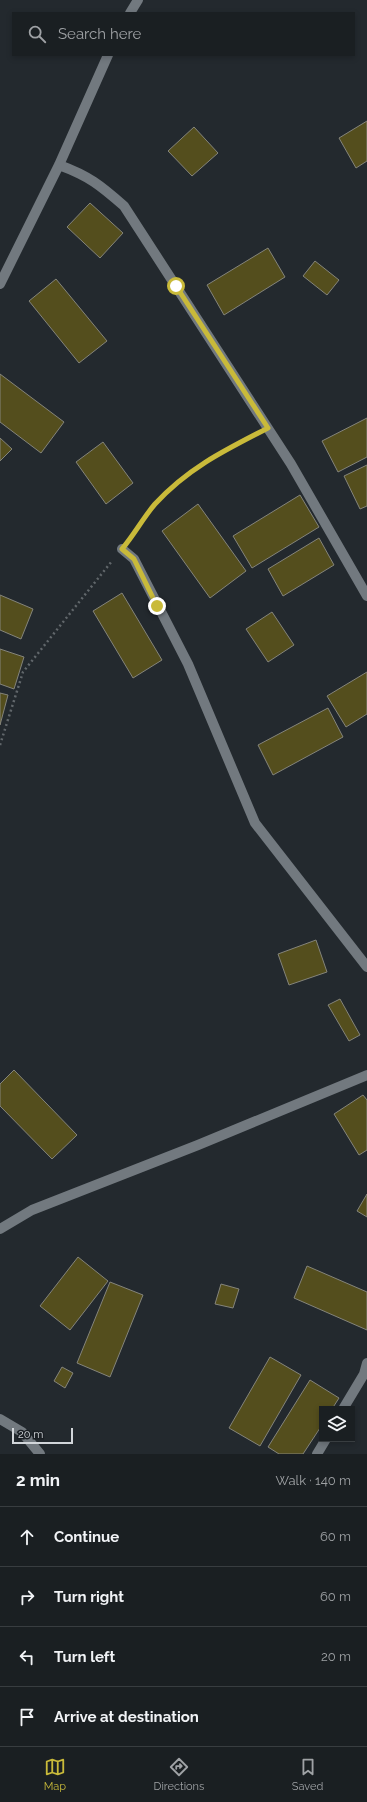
<!DOCTYPE html>
<html lang="en">
<head>
<meta charset="utf-8">
<style>
	:root { --surface:#1a1f22; --page:#23272a; --text:#f1f3f6; --muted:#9fa2a5; --line:#383d40; --accent:#c9ba3a }
	body { margin:0; font-family:Raleway,sans-serif; background:var(--page); color:var(--text) }
	.controls { position:absolute; right:12px; bottom:12px; display:grid; overflow:hidden; border-radius:0px; box-shadow:0 2px 6px #0003 }
	.controls button { width:36px; height:36px; display:grid; place-items:center; padding:0; border:0; border-bottom:1px solid var(--line); background:var(--surface); color:var(--text); font:20px sans-serif }
	.scale { position:absolute; left:12px; bottom:10px; width:61px; box-sizing:border-box; padding-left:4px; border:2px solid #d2d6da; border-top:0; font-size:11px; line-height:14px; white-space:nowrap; color:#d2d6da; -webkit-text-stroke:3px #1a1f24; paint-order:stroke }
	.stop { position:absolute; width:12px; height:12px; margin:-9px; border:3px solid #c9ba3a; border-radius:50%; background:#fff }
	.stop.end { background:#c9ba3a; border-color:#fff; box-shadow:0 1px 4px #0008 }
	.list { margin:0; padding:0; list-style:none }
	h2 { display:flex; justify-content:space-between; align-items:center; height:52px; margin:0; padding:0 16px; font-size:17px }
	h2 small { font-size:13px; font-weight:400; color:var(--muted) }
	.list li { display:grid; grid-template-columns:26px 1fr auto; gap:12px; align-items:center; box-sizing:border-box; height:60px; padding:0 16px; border-top:1px solid var(--line) }
	.list b { display:block; font-size:15px; white-space:nowrap }
	.list em { font-size:13px; font-style:normal; color:var(--muted) }
	.icon { flex:none; width:22px; height:22px; fill:none; stroke:currentColor; stroke-width:2; stroke-linecap:round; stroke-linejoin:round }
	.map { position:relative; flex:none; width:367px; height:1454px; overflow:hidden }
	.search { position:absolute; background:var(--surface); box-shadow:0 2px 6px #0003; left:12px; right:12px; top:12px; height:44px; display:flex; align-items:center; gap:10px; box-sizing:border-box; padding:0 14px; border-radius:0px; color:var(--muted); font-size:15px }
	.sheet { height:292px; background:var(--surface) }
	nav { display:flex; justify-content:space-around; align-items:center; box-sizing:border-box; height:56px; border-top:1px solid var(--line); background:var(--surface); font-size:11px; color:var(--muted) }
	nav a { display:grid; justify-items:center; gap:2px }
	nav .on { color:var(--accent) }
	.map>svg:first-child { display:block }
	.building { fill:#544e1d; stroke:#84847b }
	.lines { fill:none; stroke-linecap:round; stroke-linejoin:round }
	.path { stroke:#61676b; stroke-width:2.5; stroke-dasharray:2 3; stroke-linecap:butt }
	.minor { stroke:#72797f; stroke-width:10 }
	.route { stroke:#c9ba3a; stroke-width:5 }
</style>
</head>
<body>
<div class="map">
<svg width="367" height="1454" viewBox="0 0 367 1454">
	<rect width="100%" height="100%" fill="#23292e"/>
	<path class="building" d="M367,121V161L356,168L339,138Z
		M194,127L218,153L192,176L168,151Z
		M90,203L123,233L100,258L67,227Z
		M268,248L285,277L224,315L207,285Z
		M315,261L339,280L327,295L303,276Z
		M56,279L107,341L79,363L29,301Z
		M0,374L64,422L41,453L0,422Z
		M367,418V457L338,472L322,441Z
		M0,438L12,449L0,461Z
		M103,442L133,483L106,504L76,462Z
		M367,465V506L360,509L344,476Z
		M300,495L319,527L252,568L233,536Z
		M198,504L246,571L210,598L162,531Z
		M319,538L334,565L283,596L268,569Z
		M122,593L162,660L133,678L93,611Z
		M0,595L33,609L21,639L0,630Z
		M272,612L294,645L268,662L246,629Z
		M0,649L24,657L14,689L0,684Z
		M367,672V714L346,727L327,696Z
		M0,693L8,695L0,725Z
		M328,708L343,737L273,775L258,745Z
		M316,940L327,972L289,985L278,954Z
		M340,999L360,1035L349,1041L328,1005Z
		M14,1070L77,1135L52,1159L0,1106V1084Z
		M363,1095L367,1100V1150L359,1155L334,1114Z
		M367,1194V1217L357,1211Z
		M78,1257L108,1281L70,1330L40,1306Z
		M307,1266L367,1292V1330L294,1298Z
		M110,1282L143,1295L110,1377L77,1363Z
		M221,1284L239,1289L233,1308L215,1304Z
		M270,1357L301,1375L260,1446L229,1428Z
		M62,1367L73,1373L65,1388L54,1381Z
		M310,1380L339,1398L332,1409H322V1425L303,1454H279L268,1447Z"/>
	<g class="lines">
		<path class="path" d="M130,538C139,528 145,516 154,505C181,473 218,454 255,435
			M0,745L23,672L112,561"/>
		<path class="minor" d="M130,13L138,0
			M59,165C89,176 100,185 124,206L291,464L367,596
			M0,284L59,165L108,55
			M122,549L134,559L188,664L255,823L367,967
			M0,1229L32,1210L198,1145L367,1075
			M343,1409L364,1374L367,1363
			M0,1419L22,1432L40,1454
			M317,1454L326,1439"/>
	</g>
	<g class="lines">
		<path class="route" d="M157,606L134,559L122,549C134,535 143,518 155,504C188,468 225,450 268,428L176,286"/>
	</g>
</svg>
<div class="controls">
<button><svg class="icon" aria-label="layers" viewBox="0 0 24 24"><path d="M12 4l9 5-9 5-9-5zM3 14l9 5 9-5"/></svg></button>
</div>
<div class="scale">20 m</div>
<div class="stop" style="left:176px;top:286px"></div>
<div class="stop end" style="left:157px;top:606px"></div>
<div class="search"><svg class="icon" aria-label="search" viewBox="0 0 24 24"><circle cx="10" cy="10" r="6"/><path d="M15 15l6 6"/></svg>Search here</div>
</div>
<section class="sheet">
<h2>2 min<small>Walk · 140 m</small></h2>
<ul class="list">
<li><svg class="icon" aria-label="ahead" viewBox="0 0 24 24"><path d="M12 20V5M6 11l6-6 6 6"/></svg><div><b>Continue</b></div><em>60 m</em></li>
<li><svg class="icon" aria-label="right" viewBox="0 0 24 24"><path d="M7 20v-9h11M14 6l5 5-5 5"/></svg><div><b>Turn right</b></div><em>60 m</em></li>
<li><svg class="icon" aria-label="left" viewBox="0 0 24 24"><path d="M17 20v-9H6M10 6l-5 5 5 5"/></svg><div><b>Turn left</b></div><em>20 m</em></li>
<li><svg class="icon" aria-label="arrive" viewBox="0 0 24 24"><path d="M6 21V4h12l-3 4 3 4H6"/></svg><div><b>Arrive at destination</b></div></li>
</ul>
</section>
<nav>
<a class="on"><svg class="icon" aria-label="map" viewBox="0 0 24 24"><path d="M3 6l6-2 6 2 6-2v14l-6 2-6-2-6 2zM9 4v14M15 6v14"/></svg>Map</a>
<a><svg class="icon" aria-label="directions" viewBox="0 0 24 24"><path d="M12 3l9 9-9 9-9-9zM9 14v-3h6M13 9l2 2-2 2"/></svg>Directions</a>
<a><svg class="icon" aria-label="saved" viewBox="0 0 24 24"><path d="M7 4h10v16l-5-4-5 4z"/></svg>Saved</a>
</nav>
</body>
</html>
